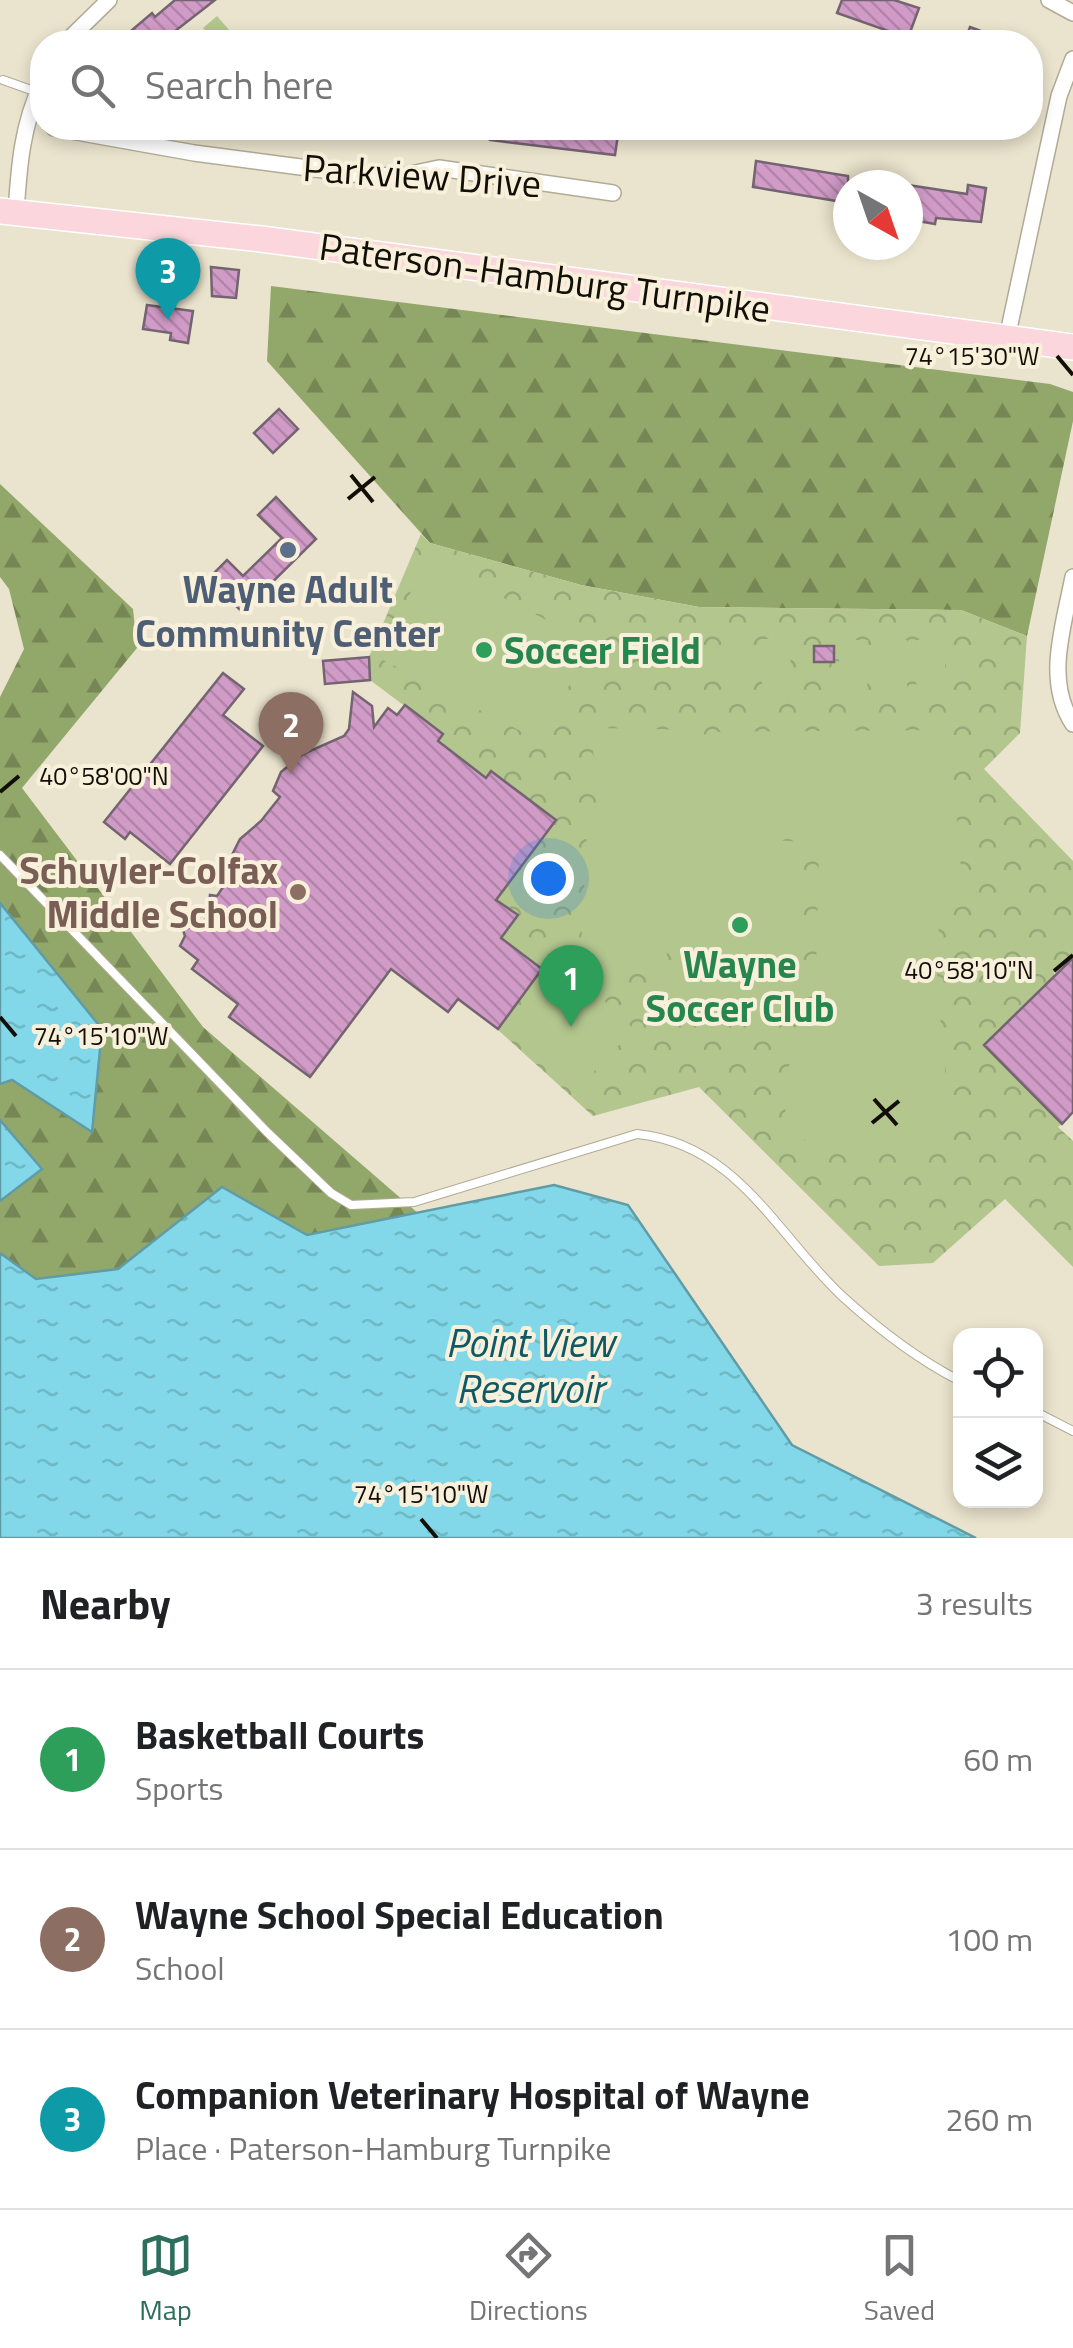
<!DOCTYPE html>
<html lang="en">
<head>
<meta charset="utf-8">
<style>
	:root { --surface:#fff; --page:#f2f2f2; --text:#202124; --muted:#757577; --line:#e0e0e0; --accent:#2e6e5d }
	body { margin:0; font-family:"Titillium Web",sans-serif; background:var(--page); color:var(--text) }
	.controls { position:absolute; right:30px; bottom:30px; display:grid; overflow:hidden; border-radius:20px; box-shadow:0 5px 15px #0003 }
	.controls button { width:90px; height:90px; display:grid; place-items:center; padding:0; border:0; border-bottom:2px solid var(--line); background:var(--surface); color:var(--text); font:50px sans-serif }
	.compass { position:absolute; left:833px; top:170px; width:90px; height:90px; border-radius:50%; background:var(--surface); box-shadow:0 5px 15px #0003; rotate:140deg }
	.you { position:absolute; left:548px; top:878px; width:35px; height:35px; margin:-25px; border:8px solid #fff; border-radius:50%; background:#1a73e8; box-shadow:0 0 0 15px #1a73e833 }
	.badge { display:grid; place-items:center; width:65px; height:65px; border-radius:50%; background:var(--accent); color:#fff; font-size:32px; font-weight:700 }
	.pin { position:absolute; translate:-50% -82px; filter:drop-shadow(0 2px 5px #0008) }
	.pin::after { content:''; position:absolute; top:52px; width:35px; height:30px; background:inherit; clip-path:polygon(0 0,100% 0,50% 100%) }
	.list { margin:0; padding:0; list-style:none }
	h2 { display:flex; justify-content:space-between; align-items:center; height:130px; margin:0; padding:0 40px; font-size:42px }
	h2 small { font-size:32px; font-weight:400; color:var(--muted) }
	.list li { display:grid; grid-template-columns:65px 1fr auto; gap:30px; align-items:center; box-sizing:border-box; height:180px; padding:0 40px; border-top:2px solid var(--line) }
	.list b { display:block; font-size:38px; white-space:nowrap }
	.list p { margin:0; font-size:32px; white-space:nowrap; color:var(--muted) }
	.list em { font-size:32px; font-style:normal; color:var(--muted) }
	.icon { flex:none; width:55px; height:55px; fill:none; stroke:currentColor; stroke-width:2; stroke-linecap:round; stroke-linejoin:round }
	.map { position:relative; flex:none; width:1073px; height:1538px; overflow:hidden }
	.search { position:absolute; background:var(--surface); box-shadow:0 5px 15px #0003; left:30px; right:30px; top:30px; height:110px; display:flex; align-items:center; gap:25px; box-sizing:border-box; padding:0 35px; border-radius:40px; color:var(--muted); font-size:38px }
	.sheet { height:670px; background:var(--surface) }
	nav { display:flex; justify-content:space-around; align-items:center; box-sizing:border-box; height:140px; border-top:2px solid var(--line); background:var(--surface); font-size:28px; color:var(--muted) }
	nav a { display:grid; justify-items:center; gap:5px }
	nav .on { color:var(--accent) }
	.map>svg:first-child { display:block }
	.forest { fill:url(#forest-firs) }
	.park { fill:url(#park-crowns) }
	.pitch { fill:#b2c68e }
	.water { fill:url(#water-ripples); stroke:#609ca5; stroke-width:2.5 }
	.building { fill:url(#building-back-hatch); stroke:#746471; stroke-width:2.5 }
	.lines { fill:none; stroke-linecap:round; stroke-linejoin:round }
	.lane-casing { stroke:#b1aa96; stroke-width:10 }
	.street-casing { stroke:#b1aa96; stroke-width:18 }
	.primary-casing { stroke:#fff; stroke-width:28 }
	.lane { stroke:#fff; stroke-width:8 }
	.street { stroke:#fff; stroke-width:15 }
	.primary { stroke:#fbd6dd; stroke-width:25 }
	.ticks { fill:none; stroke:#120f08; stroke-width:4 }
	.service-dot { fill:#5c6f8a; stroke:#f8f0da; stroke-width:4 }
	.leisure-dot { fill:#2e9e5b; stroke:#f8f0da; stroke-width:4 }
	.education-dot { fill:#8d6e63; stroke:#f8f0da; stroke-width:4 }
	.labels { text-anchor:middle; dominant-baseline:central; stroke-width:8; stroke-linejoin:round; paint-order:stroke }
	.street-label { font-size:38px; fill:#120f08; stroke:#f8f0da }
	.service-label { font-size:38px; font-weight:bold; fill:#4e5e75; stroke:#f8f0da }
	.leisure-label { font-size:38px; font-weight:bold; fill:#27864d; stroke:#f8f0da; text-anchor:start }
	.education-label { font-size:38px; font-weight:bold; fill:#785e54; stroke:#f8f0da; text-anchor:end }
	.water-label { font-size:40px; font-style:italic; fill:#0e5965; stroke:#f8f0da }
	.ticks-label { font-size:25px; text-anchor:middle; fill:#120f08; stroke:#f8f0da; stroke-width:8; stroke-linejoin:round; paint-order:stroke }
</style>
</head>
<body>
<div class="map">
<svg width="1073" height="1538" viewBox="0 0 1073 1538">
	<defs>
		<pattern id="forest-firs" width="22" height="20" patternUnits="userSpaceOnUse" patternTransform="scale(2.5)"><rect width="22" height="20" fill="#92a76a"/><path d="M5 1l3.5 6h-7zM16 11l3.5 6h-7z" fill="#768655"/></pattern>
		<pattern id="park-crowns" width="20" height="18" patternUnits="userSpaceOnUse" patternTransform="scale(2.5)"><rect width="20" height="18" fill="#b2c68e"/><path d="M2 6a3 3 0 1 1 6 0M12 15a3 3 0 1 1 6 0" fill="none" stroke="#98a979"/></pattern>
		<pattern id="water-ripples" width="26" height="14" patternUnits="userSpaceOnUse" patternTransform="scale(2.5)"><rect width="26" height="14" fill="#82d8e8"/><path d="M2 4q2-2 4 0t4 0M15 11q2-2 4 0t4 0" fill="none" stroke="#6fb8c6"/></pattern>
		<pattern id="building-back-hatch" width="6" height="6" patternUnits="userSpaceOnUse" patternTransform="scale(2.5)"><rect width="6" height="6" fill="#d09bc7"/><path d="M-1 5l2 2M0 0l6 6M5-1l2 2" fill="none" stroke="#b284a9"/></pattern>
	</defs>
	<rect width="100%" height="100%" fill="#eae3cd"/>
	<path class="forest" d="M271,286L1050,384L1073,392V421L1027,636L961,610L699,607L581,585L430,543L267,361Z
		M0,484L133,609L137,648L22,788L203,1027L419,1214L307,1235L222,1187L118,1269L36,1279L0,1253V1201L42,1169L0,1120V1084L12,1080L102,1029L0,903V697L24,649L9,589L0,577Z"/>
	<path class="park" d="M421,534L430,543L581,585L699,607L961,610L1027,636L1020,733L984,769L1073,861V955L1054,973L1062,1124L1058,1127L1073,1141V1267L1005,1199L933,1263L879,1266L699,1087L593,1116L497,1029L542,969L501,938L517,915L496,900L556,820L492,771L486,778L438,741L442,734L370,680L369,657Z"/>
	<path class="pitch" d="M217,16L236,38L231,42H216L203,28Z
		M428,559L591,643L540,741L377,657Z
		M762,639H791L790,702L762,701Z
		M724,640H753L752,702H723Z
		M839,640H868L867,702H839Z
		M878,640H907V702H878Z
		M917,640H945V702H916Z
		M600,728L697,730V734L712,735V732L942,730L950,737L963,892L940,897L937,981L951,1138L943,1145L787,1139L784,1085L797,1037L820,1014L815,1013L819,849L799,821H780L773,840L805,842L798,1012L676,1008L678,931L668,933L666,971L580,967L587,833H600L592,736Z
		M565,964L634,1029L577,1090L508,1024Z"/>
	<path class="water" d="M0,903L102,1029L92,1132L12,1080L0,1084Z
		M0,1120L42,1169L0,1201Z
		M554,1185L628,1205L792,1445L976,1538H0V1253L36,1279L118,1269L222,1187L307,1235Z"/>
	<path class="building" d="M175,0H215L161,42H118L152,13L155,17Z
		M842,0H894L919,8L908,38L837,13Z
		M970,27L1008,41L1007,42H964Z
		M492,128H619L615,155L490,140Z
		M756,161L848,176V203L753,187Z
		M908,185L967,194L968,185L986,188L981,222L936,218L935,224L918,221L919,216L908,214Z
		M211,267L239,270L236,298L212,296Z
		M147,305L193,311L188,343L170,340L171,333L143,329Z
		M279,409L298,429L273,453L254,433Z
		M276,497L316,539L242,612L209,578L227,560L243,576L282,538L258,515Z
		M814,646H834V662H814Z
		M369,657L370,680L325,684L323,661Z
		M223,673L244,689L223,715L263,746L170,864L130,832L125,839L104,822Z
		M353,692L372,706L374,727L388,708L397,715L405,705L443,734L438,741L486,778L491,771L556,820L496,900L518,915L501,938L542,969L498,1029L458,999L448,1012L391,969L310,1077L229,1017L238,1004L192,969L198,960L180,946L185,936L183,930L202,923L208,916L210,895L217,896L238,865L230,859L240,839L261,821L280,797L273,791L281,772L303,754L344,736L349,729Z
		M1073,958V1112L1062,1124L984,1045Z"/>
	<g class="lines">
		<g class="lane-casing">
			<path id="lane" d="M3,80L37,92
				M0,855L267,1132L331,1193L351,1205L414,1202L637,1134C737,1144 776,1234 842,1296C876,1327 919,1360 960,1381
				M1036,1412L1073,1431"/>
		</g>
		<g class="street-casing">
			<path id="street" d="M1049,0L1073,13
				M66,42L109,0
				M54,128L194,153L361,175L401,176L439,168L613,193
				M16,212C19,166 22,125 42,83
				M1007,338L1059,96L1073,59
				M1073,577C1064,625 1044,680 1073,724"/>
		</g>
		<g class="primary-casing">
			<path id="primary" d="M0,211L261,239L1073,347"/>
		</g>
		<use href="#lane" class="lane"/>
		<use href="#street" class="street"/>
		<use href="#primary" class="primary"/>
	</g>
	<path class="ticks" d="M1057,356L1073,375M351,475L373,502M348,499L375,477M0,792L19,776M1054,971L1073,955M0,1017L16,1036M874,1099L897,1125M872,1123L899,1101M421,1519L437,1538"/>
	<circle class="service-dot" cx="288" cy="550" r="10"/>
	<g class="leisure-dot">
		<circle cx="484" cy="650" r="10"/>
		<circle cx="740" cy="925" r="10"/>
	</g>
	<circle class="education-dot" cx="298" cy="892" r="10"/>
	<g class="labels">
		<g class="street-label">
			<text transform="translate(422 175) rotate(4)">Parkview Drive</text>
			<text transform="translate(545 277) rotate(8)">Paterson-Hamburg Turnpike</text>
		</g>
		<g class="service-label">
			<text x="288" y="589">Wayne Adult<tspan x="288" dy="44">Community Center</tspan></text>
		</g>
		<g class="leisure-label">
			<text x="504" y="650">Soccer Field</text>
			<text x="740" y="964" text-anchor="middle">Wayne<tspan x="740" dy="44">Soccer Club</tspan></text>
		</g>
		<g class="education-label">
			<text x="278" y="870">Schuyler-Colfax<tspan x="278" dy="44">Middle School</tspan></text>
		</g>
		<g class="water-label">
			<text x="530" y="1342">Point View<tspan x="530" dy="46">Reservoir</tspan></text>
		</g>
	</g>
	<g class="ticks-label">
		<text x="972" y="365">74°15'30"W</text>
		<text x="104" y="785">40°58'00"N</text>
		<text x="969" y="979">40°58'10"N</text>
		<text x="101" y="1045">74°15'10"W</text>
		<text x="421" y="1503">74°15'10"W</text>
	</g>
</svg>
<div class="controls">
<button><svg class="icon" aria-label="locate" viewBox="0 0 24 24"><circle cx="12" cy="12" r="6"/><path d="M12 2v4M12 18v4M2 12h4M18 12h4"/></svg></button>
<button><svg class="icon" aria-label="layers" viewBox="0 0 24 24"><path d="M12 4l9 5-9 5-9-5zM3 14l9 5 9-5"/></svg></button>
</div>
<svg class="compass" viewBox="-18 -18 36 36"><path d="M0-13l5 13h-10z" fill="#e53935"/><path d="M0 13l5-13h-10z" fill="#757577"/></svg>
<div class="you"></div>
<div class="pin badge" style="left:571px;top:1027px;background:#2e9e5b">1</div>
<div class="pin badge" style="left:291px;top:774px;background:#8d6e63">2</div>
<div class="pin badge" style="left:168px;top:320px;background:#0f9aa8">3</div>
<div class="search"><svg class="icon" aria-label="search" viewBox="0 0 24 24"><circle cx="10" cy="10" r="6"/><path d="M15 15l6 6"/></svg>Search here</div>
</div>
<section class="sheet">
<h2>Nearby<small>3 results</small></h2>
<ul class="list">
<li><span class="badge" style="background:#2e9e5b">1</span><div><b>Basketball Courts</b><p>Sports</p></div><em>60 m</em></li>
<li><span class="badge" style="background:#8d6e63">2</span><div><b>Wayne School Special Education</b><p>School</p></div><em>100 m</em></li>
<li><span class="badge" style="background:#0f9aa8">3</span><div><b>Companion Veterinary Hospital of Wayne</b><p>Place · Paterson-Hamburg Turnpike</p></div><em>260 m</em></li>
</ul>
</section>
<nav>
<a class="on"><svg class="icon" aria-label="map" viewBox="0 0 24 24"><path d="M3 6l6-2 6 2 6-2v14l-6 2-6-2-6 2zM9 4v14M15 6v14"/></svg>Map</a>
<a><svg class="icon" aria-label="directions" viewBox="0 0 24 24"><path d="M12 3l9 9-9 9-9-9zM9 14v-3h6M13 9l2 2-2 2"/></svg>Directions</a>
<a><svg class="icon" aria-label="saved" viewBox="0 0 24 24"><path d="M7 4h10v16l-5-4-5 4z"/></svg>Saved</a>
</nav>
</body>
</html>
